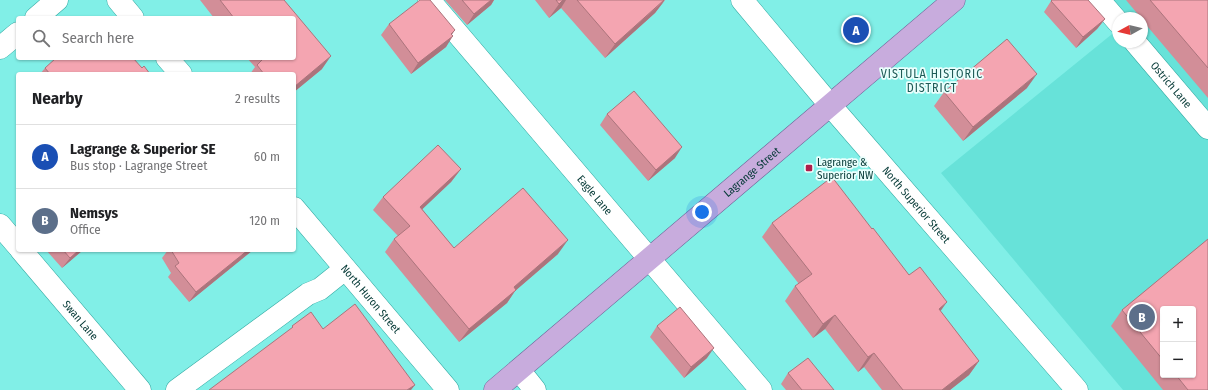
<!DOCTYPE html>
<html lang="en">
<head>
<meta charset="utf-8">
<style>
	:root { --surface:#fff; --page:#f2f2f2; --text:#202124; --muted:#757577; --line:#e0e0e0; --accent:#1a73e8 }
	body { margin:0; font-family:"Fira Sans Condensed",sans-serif; background:var(--page); color:var(--text) }
	.controls { position:absolute; right:12px; bottom:12px; display:grid; overflow:hidden; border-radius:4px; box-shadow:0 1px 3px #0004 }
	.controls button { width:36px; height:36px; display:grid; place-items:center; padding:0; border:0; border-bottom:1px solid var(--line); background:var(--surface); color:var(--text); font:20px sans-serif }
	.compass { position:absolute; left:1112px; top:12px; width:36px; height:36px; border-radius:50%; background:var(--surface); box-shadow:0 1px 3px #0004; rotate:262deg }
	.you { position:absolute; left:702px; top:212px; width:14px; height:14px; margin:-10px; border:3px solid #fff; border-radius:50%; background:#1a73e8; box-shadow:0 0 0 6px #1a73e833 }
	.badge { display:grid; place-items:center; width:26px; height:26px; border-radius:50%; background:var(--accent); color:#fff; font-size:13px; font-weight:700 }
	.pin { position:absolute; translate:-50% -50%; border:2px solid #fff; box-shadow:0 1px 4px #0006 }
	.list { margin:0; padding:0; list-style:none }
	h2 { display:flex; justify-content:space-between; align-items:center; height:52px; margin:0; padding:0 16px; font-size:17px }
	h2 small { font-size:13px; font-weight:400; color:var(--muted) }
	.list li { display:grid; grid-template-columns:26px 1fr auto; gap:12px; align-items:center; box-sizing:border-box; height:64px; padding:0 16px; border-top:1px solid var(--line) }
	.list b { display:block; font-size:15px; white-space:nowrap }
	.list p { margin:0; font-size:13px; white-space:nowrap; color:var(--muted) }
	.list em { font-size:13px; font-style:normal; color:var(--muted) }
	.icon { flex:none; width:22px; height:22px; fill:none; stroke:currentColor; stroke-width:2; stroke-linecap:round; stroke-linejoin:round }
	.map { position:relative; flex:none; width:1208px; height:390px; overflow:hidden }
	.search { position:absolute; background:var(--surface); box-shadow:0 1px 3px #0004; left:16px; top:16px; width:280px; height:44px; display:flex; align-items:center; gap:10px; box-sizing:border-box; padding:0 14px; border-radius:4px; color:var(--muted); font-size:15px }
	.panel { position:absolute; background:var(--surface); box-shadow:0 1px 3px #0004; left:16px; top:72px; width:280px; height:180px; border-radius:4px }
	.map>svg:first-child { display:block }
	.built { fill:#67e2d9; fill-rule:evenodd }
	.lines { fill:none; stroke-linecap:round; stroke-linejoin:round }
	.minor-casing { stroke:#35aba4; stroke-width:23 }
	.major-casing { stroke:#6c6094; stroke-width:23 }
	.minor { stroke:#fff; stroke-width:22 }
	.major { stroke:#c8acdd; stroke-width:22 }
	.wall { fill:#d28e98; fill-rule:evenodd }
	.shaded-wall { fill:#ab747c }
	.building { fill:#f4a5b1; stroke:#ab747c }
	.poi-dot { fill:#af1d4b; stroke:#ebfffd; stroke-width:1.5 }
	.labels { text-anchor:middle; dominant-baseline:central; stroke-width:3.5; stroke-linejoin:round; paint-order:stroke }
	.street-label { font-size:11px; fill:#043835; stroke:#ebfffd }
	.poi-label { font-size:11px; fill:#043835; stroke:#ebfffd; text-anchor:start }
	.neighbourhood-label { font-size:12px; letter-spacing:1px; fill:#1e5b57; stroke:#ebfffd }
</style>
</head>
<body>
<div class="map">
<svg width="1208" height="390" viewBox="0 0 1208 390">
	<rect width="100%" height="100%" fill="#81efe7"/>
	<path class="built" d="M1092,0H1208V390H1123L941,173L1117,30ZM1118,18H1142V42H1118ZM1163,309H1193V375H1163Z"/>
	<g class="lines">
		<g class="minor-casing">
			<g id="minor">
				<path d="M118,0L133,18"/>
				<path id="s1" d="M429,0L761,390"/>
				<path id="s2" d="M742,0L830,105L1077,390"/>
				<path d="M1099,0L1118,22"/>
				<path d="M36,18L57,0"/>
				<path id="s3" d="M1135,42L1208,128"/>
				<path d="M0,48L18,33"/>
				<path d="M167,58L181,74"/>
				<path id="s4" d="M294,208L448,390"/>
				<path d="M0,225L18,246"/>
				<path id="s5" d="M21,250L140,390"/>
				<path d="M519,370L535,390"/>
				<path d="M177,390L308,294L320,289L345,269"/>
			</g>
		</g>
		<g class="major-casing">
			<g id="major">
				<path id="s6" d="M495,390L954,0"/>
			</g>
		</g>
		<use href="#minor" class="minor"/>
		<use href="#major" class="major"/>
	</g>
	<path class="wall" d="M200,0H284L322,69L294,92V74H250L255,67L247,58H294V18H214Z
		M445,0H494L491,5L467,25Z
		M535,0H665L655,13L605,58L561,8L549,18Z
		M1126,0H1208V98L1142,20V18H1141Z
		M1051,1L1105,19L1097,29L1076,48L1044,12Z
		M389,24L452,35L446,47L411,74L381,35Z
		M45,68H142L150,74H40Z
		M1027,88L963,141L934,106L944,92Z
		M607,114L675,158L648,181L600,125Z
		M461,169L451,182L422,209L454,248L558,254L515,291L507,303L459,342L385,252L394,239L398,236L373,210L383,197Z
		M772,223L872,229L909,275L941,312L979,361L969,375L950,390H882L864,367L858,372L825,329L813,338L785,301L795,286L799,284L762,237Z
		M1208,239V390H1163L1111,326L1122,310ZM1163,309H1193V375H1163Z
		M46,250H83L62,268Z
		M168,250H253L189,302L168,277L171,273L162,258Z
		M657,326L707,358L684,378L650,337Z
		M788,373L834,390H786L781,384Z"/>
	<path class="shaded-wall" d="M491,0H494L491,5L467,25L474,14Z
		M563,0H566L561,8L549,18L559,4Z
		M665,0L655,13L605,58L615,44Z
		M1105,19L1097,29L1076,48L1083,37Z
		M455,30L449,39L453,36L446,47L411,74L418,63Z
		M331,56L322,69L294,92V87Z
		M1037,74L1027,88L963,141L973,127Z
		M682,147L675,158L648,181L656,170Z
		M461,169L451,182L411,220L420,207Z
		M568,240L558,254L515,291L507,303L459,342L469,329L514,287Z
		M79,250H83L62,268L70,258Z
		M248,250H253L189,302L196,292Z
		M947,302L937,316L939,309Z
		M835,315L825,329L813,338L823,324Z
		M714,348L707,358L684,378L691,367Z
		M874,353L864,367L858,372L868,357Z
		M979,361L969,375L950,390H942Z
		M415,385L411,390H407Z"/>
	<path class="building" d="M220,0H284L331,56L294,87V74H264L257,65L264,58H294V18H234Z
		M420,0H430L455,30L451,34L453,36L418,63L389,24Z
		M462,0H491L474,14Z
		M556,0H563L559,4Z
		M577,0H664L615,44Z
		M1052,0H1088L1105,19L1083,37L1051,1Z
		M1150,0H1208V68Z
		M1007,39L1037,74L973,127L944,92Z
		M56,58H133L142,68L144,66L150,74H50L45,68Z
		M634,91L682,147L656,170L607,114Z
		M438,145L461,169L420,207L454,248L523,188L568,240L514,287L516,290L469,329L394,239L410,226L383,197Z
		M832,177L872,229L873,228L909,275L920,267L947,302L939,309L979,361L942,390H903L874,353L868,357L835,315L823,324L795,286L812,274L772,223Z
		M1208,239V390H1188L1176,375H1193V309H1163V360L1122,310Z
		M63,250H79L70,258Z
		M171,250H248L196,292L175,266L179,263Z
		M355,304L415,385L407,390H209L293,327L292,326L311,312L323,329Z
		M680,307L714,348L691,367L657,326Z
		M808,358L834,390H802L788,373Z"/>
	<rect class="poi-dot" x="805" y="164" width="8" height="8" rx="2"/>
	<g class="labels">
		<g class="street-label">
			<text stroke="none"><textPath href="#s3" startOffset="56">Ostrich Lane</textPath></text>
			<text stroke="none"><textPath href="#s6" startOffset="337">Lagrange Street</textPath></text>
			<text stroke="none"><textPath href="#s1" startOffset="256">Eagle Lane</textPath></text>
			<text stroke="none"><textPath href="#s2" startOffset="269">North Superior Street</textPath></text>
			<text stroke="none"><textPath href="#s4" startOffset="119">North Huron Street</textPath></text>
			<text stroke="none"><textPath href="#s5" startOffset="92">Swan Lane</textPath></text>
		</g>
		<g class="poi-label">
			<text x="817" y="162">Lagrange &amp;<tspan x="817" dy="13">Superior NW</tspan></text>
		</g>
		<g class="neighbourhood-label">
			<text x="932" y="74">VISTULA HISTORIC<tspan x="932" dy="14">DISTRICT</tspan></text>
		</g>
	</g>
</svg>
<div class="controls">
<button>+</button>
<button>−</button>
</div>
<svg class="compass" viewBox="-18 -18 36 36"><path d="M0-13l5 13h-10z" fill="#e53935"/><path d="M0 13l5-13h-10z" fill="#757577"/></svg>
<div class="you"></div>
<div class="pin badge" style="left:856px;top:30px;background:#1a4fb4">A</div>
<div class="pin badge" style="left:1142px;top:317px;background:#5c6f8a">B</div>
<div class="search"><svg class="icon" aria-label="search" viewBox="0 0 24 24"><circle cx="10" cy="10" r="6"/><path d="M15 15l6 6"/></svg>Search here</div>
<section class="panel">
<h2>Nearby<small>2 results</small></h2>
<ul class="list">
<li><span class="badge" style="background:#1a4fb4">A</span><div><b>Lagrange &amp; Superior SE</b><p>Bus stop · Lagrange Street</p></div><em>60 m</em></li>
<li><span class="badge" style="background:#5c6f8a">B</span><div><b>Nemsys</b><p>Office</p></div><em>120 m</em></li>
</ul>
</section>
</div>
</body>
</html>
